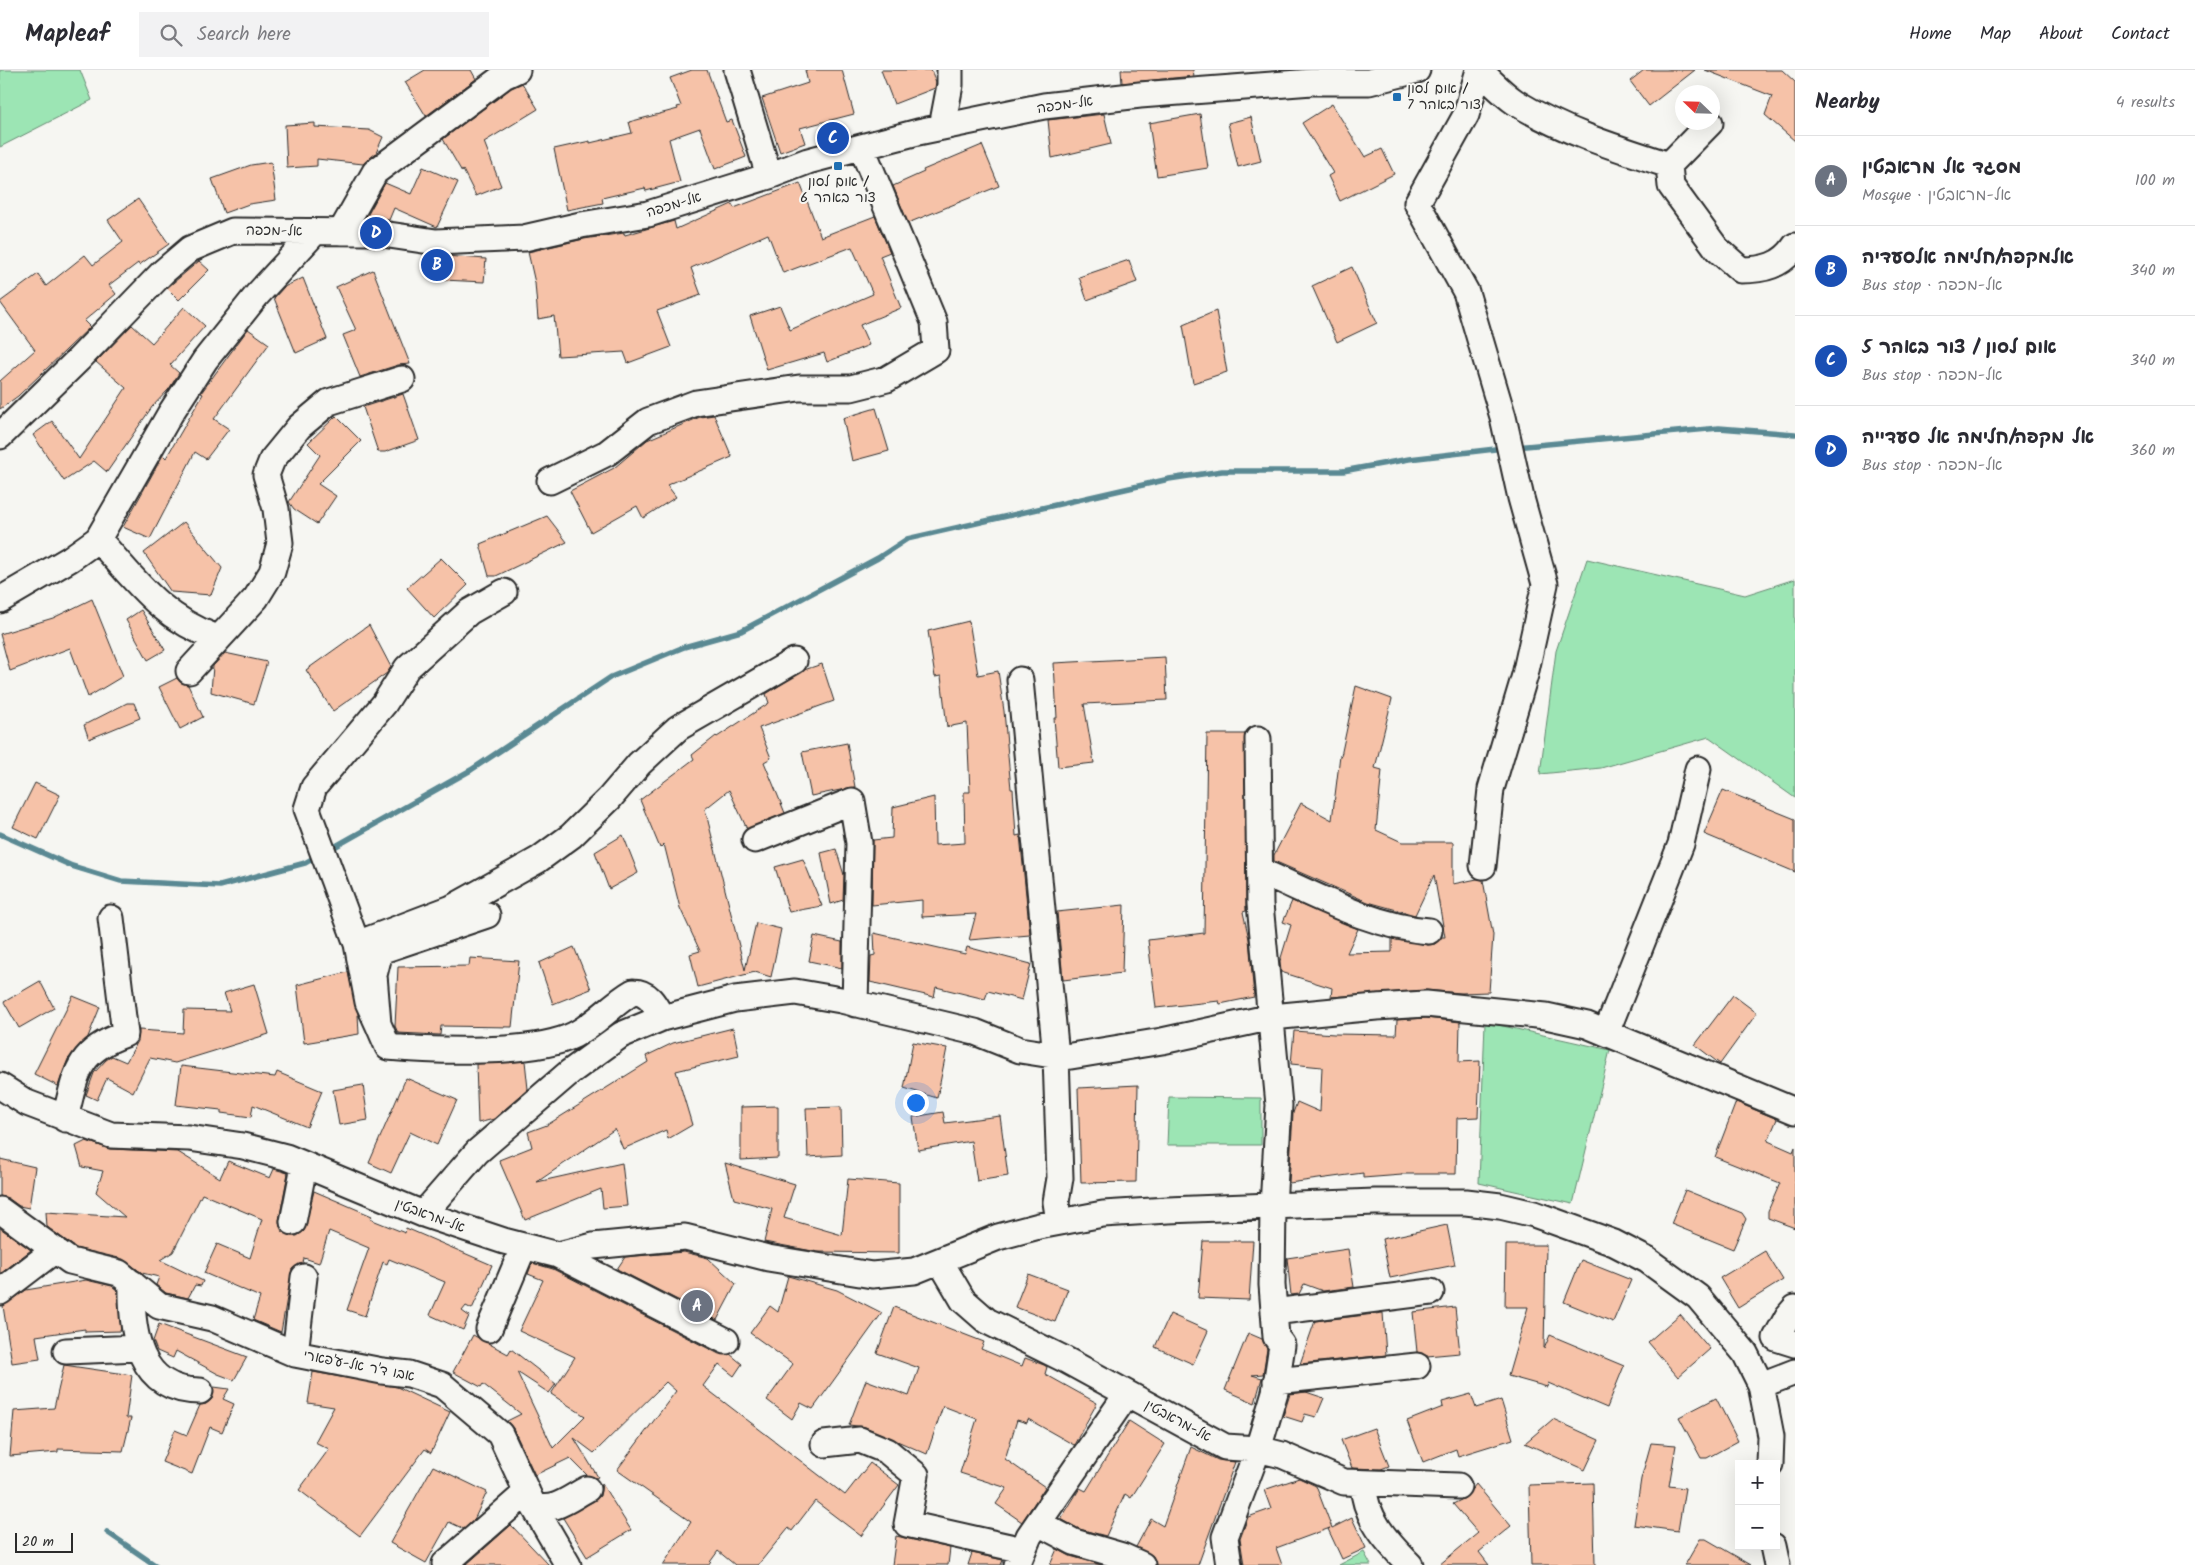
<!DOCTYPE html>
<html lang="en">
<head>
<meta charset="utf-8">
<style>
	:root { --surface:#fff; --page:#f2f2f3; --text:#2b2b33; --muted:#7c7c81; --line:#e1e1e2; --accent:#0b8043 }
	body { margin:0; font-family:Kalam,"Playpen Sans Hebrew",sans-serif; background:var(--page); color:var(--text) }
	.controls { position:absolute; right:15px; bottom:15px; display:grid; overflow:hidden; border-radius:0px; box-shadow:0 5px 20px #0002 }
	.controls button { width:45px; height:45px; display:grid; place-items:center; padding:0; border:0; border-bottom:1px solid var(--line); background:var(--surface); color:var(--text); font:25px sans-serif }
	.compass { position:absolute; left:1675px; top:15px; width:45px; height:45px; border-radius:50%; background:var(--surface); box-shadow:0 5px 20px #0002; rotate:293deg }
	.scale { position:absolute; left:15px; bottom:12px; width:58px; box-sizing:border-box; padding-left:5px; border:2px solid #2b2b2b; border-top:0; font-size:14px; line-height:18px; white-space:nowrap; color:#2b2b2b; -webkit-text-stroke:4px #f6f6f2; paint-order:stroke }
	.you { position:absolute; left:915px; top:1032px; width:18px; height:18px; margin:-12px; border:4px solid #fff; border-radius:50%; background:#1a73e8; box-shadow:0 0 0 8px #1a73e833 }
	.badge { display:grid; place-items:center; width:32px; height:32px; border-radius:50%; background:var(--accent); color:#fff; font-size:16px; font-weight:700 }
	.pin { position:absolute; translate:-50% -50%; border:2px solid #fff; box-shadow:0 1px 5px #0006 }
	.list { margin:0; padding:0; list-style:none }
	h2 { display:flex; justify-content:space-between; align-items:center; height:65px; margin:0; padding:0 20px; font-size:21px }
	h2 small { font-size:16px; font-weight:400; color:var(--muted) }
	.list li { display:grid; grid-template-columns:32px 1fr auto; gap:15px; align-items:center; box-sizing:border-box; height:90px; padding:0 20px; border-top:1px solid var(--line) }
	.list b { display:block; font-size:19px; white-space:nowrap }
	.list p { margin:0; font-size:16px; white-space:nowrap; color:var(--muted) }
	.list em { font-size:16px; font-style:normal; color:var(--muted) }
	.icon { flex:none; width:28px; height:28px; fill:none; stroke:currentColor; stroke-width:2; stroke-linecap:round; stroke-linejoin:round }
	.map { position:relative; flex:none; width:1795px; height:1495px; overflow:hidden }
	header { display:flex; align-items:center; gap:30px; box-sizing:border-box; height:70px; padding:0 25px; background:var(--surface); border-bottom:1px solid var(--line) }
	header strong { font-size:24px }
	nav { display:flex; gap:28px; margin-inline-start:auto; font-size:18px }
	.search { width:350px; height:45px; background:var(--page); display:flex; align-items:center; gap:12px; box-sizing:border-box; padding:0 18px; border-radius:0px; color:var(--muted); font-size:19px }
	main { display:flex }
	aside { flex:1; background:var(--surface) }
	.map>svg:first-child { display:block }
	.green { fill:#9ce5b4; stroke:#648870 }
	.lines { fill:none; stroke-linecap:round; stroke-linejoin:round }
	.stream { stroke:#5a8993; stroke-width:5.5 }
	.building { fill:#f6c2a8; stroke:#2b2b2b }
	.minor-casing { stroke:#2b2b2b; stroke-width:29 }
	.minor { stroke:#f6f6f2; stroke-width:25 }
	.poi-dot { fill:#1f6fb2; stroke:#f6f6f2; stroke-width:2 }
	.labels { text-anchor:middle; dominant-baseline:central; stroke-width:4; stroke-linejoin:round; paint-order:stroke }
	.poi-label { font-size:14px; fill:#2b2b2b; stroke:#f6f6f2; text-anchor:start }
	.street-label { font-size:14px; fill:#2b2b2b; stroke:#f6f6f2 }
</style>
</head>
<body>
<header>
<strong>Mapleaf</strong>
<div class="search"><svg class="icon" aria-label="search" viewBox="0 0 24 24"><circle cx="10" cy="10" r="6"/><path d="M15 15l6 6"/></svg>Search here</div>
<nav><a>Home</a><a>Map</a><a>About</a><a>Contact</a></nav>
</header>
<main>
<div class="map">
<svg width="1795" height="1495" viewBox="0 0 1795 1495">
	<rect width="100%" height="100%" fill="#f6f6f2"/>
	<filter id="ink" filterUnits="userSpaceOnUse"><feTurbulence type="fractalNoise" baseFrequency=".02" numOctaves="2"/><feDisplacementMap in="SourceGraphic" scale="10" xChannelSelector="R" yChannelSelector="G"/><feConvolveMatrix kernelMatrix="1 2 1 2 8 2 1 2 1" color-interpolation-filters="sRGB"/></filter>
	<g filter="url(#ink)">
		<path class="green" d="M0,0H80L92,30L0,77Z
			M1587,489L1745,525L1795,509V728L1709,667L1601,698L1540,704L1556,581Z
			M1485,952L1610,980L1573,1134L1479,1113Z
			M1169,1027L1261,1028V1075H1167Z
			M1364,1482L1371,1495H1339Z"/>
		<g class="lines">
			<path class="stream" d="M1516,377L1719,358L1795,364
				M0,764L72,796L121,811L220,816L305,793L319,785
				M329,780L471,700L611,607L684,577L741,561L878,488L907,469L1169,409L1222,401H1343L1409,389L1504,378
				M107,1462L155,1495"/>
		</g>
		<path class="building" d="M425,0H471L476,9L426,46L405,12Z
			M692,0H707L726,52L732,50L746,87L715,99L700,58L669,69L680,112L646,121L645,118L602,128L603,133L567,140L554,79L590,71V73L632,63L629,52L678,39L677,37L681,36L670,8Z
			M805,0H842L854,44L800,58L805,73L780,82L762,28L808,13Z
			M881,0H931L936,12L935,18L894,34Z
			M1121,0H1193L1194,6L1122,13Z
			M1644,0H1695L1649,36L1630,11Z
			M1705,0H1782L1795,12V71L1765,45L1772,26Z
			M522,13L538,39L484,72L501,116L476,126L463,100L462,102L443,69L511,18Z
			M1332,34L1365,87L1382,79L1394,104L1340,131L1328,106L1333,103L1302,53Z
			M1104,44L1111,74L1052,88L1048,50Z
			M1200,44L1208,98L1157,106L1149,53Z
			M1251,47L1261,91L1238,97L1228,53Z
			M315,53V57L369,60L383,67L376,83L363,94L317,89V96L287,98L285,55Z
			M982,75L999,116L908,153L893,116L924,102L923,100Z
			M271,92L276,130L249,134L224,143L212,109L251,95Z
			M423,97L458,112L437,157L394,138L389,150L366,148L385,113L411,124Z
			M800,113L821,167L875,146L890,182L880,186L901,238L860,255L869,275L827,292L824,283L767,300L750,246L780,236L790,260L873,224L852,177L783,203L768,164L691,198L701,225L657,241L671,277L628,293L624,282L558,286L554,246L538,249L535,213L528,182L584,169L624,163L625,165L674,151L676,159L732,134L734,138Z
			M138,129L169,174L139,195L138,193L109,215L116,224L84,251L90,257L18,326L0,339V311L35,280L0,232L38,204L46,216L85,185L93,195L123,172L108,150Z
			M445,186L486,189L484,212L443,210Z
			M1129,190L1137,212L1087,230L1079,207Z
			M199,191L209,200L179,230L167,218Z
			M1352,197L1377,253L1337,272L1312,216Z
			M373,200L410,294L398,295L360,307L343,265L356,260L336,217Z
			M303,208L327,269L296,283L274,228L284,217Z
			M184,237L205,256L170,295L179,303L169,319L152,337L107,402L94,391L64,411L33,365L52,351L79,389L126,318L96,292L132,255L152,273Z
			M1216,241L1227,302L1193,313L1183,255Z
			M248,259L269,274L214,349L229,359L206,389L195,382L150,469L123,457L163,385L166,388L203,324L201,323Z
			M403,324L419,370L385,382H378L363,337Z
			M876,338L889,381L852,391L843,348Z
			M714,345L732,387L667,415L676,427L643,448L637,436L591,462L570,421L614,398L647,370L700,347Z
			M336,346L361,371L318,414L336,426L317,454L294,439L289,432L320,385L308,373Z
			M547,446L567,472L496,506H489L480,474Z
			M184,452L222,498L211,525L171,522L144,483Z
			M441,488L468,515L434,548L407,518Z
			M92,529L123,606L88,627L70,578L10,601L0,564L53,548Z
			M141,540L165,580L148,590L126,550Z
			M969,551L978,605L998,601L1004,641L1011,719H1013L1016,766L1020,765L1030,865L969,870L976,844L922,847V830L872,835L873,770L892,768L893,737L934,727L935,775L965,773L964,722H970L967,653L947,657L941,606L935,607L928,561Z
			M369,555L391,597L387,603L333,641L306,600Z
			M225,583L267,592L254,634L211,622L213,596Z
			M1165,587L1167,630L1084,634L1094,693L1058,697L1054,648H1057L1054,593Z
			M822,594L834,631L759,658L771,688L764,692L785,743L747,759L729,720L705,739L745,900L756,853L781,859L771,907L755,902L698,917L690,884L700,881L680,838L664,774L660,778L640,730L694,689L692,685L716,666L717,667L769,633L766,624L804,600Z
			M177,608L180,612L188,615L203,647L180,659L159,617Z
			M1356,616L1392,629L1375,698L1382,700L1376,760L1402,772H1453V814L1477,809L1483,810L1493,865L1489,922L1461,923L1425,920L1331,927L1332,918L1281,902L1280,891L1291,855L1283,852L1292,831L1358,859L1347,883L1392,882V869L1428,875L1435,874L1442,867H1445L1434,805L1415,845L1368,832L1274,791V785L1301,733L1332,750L1340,685L1341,686Z
			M127,633H134L140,648L89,669L84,655Z
			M1207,664H1245L1246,841L1243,842L1249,869L1254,927L1220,934L1219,931L1156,938L1148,870L1204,863Z
			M847,673L855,717L811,726L802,682Z
			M35,713L60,725L38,769L13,757Z
			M1723,720L1795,749V802L1704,764Z
			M623,765L638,803L609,819L595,782Z
			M836,779L844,805L843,830L831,834L821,783Z
			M803,789L822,836L789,842L775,797Z
			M1124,835L1122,903L1063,910L1057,842Z
			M874,863L965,884L967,877L1031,894L1022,930L988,921L985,929L936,917L934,927L870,912L871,886L875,885Z
			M814,866L842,872V898L809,891Z
			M574,877L591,919L553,934L539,893Z
			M470,888L519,891L512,957L441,956L440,965L398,963L395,956L398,897L469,896Z
			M348,902L358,944L359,964L304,973L297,915Z
			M40,911L54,938L19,958L4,932Z
			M254,914L269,964L175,993L150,988L133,1022L107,1008L97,1030L86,1025L94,1003L106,990L112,986L126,992L138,971L139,960L183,963L184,940L230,941L224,923Z
			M1733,925L1757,943L1720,994L1695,975Z
			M73,926L100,937L88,967L68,989L58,1016L34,1004Z
			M1426,948L1460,952L1459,992L1480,991L1478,1047L1457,1048L1456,1104H1402V1105L1363,1108V1103L1289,1113L1293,1043L1297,1032L1320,1042L1322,997L1291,994L1294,961L1334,964L1396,965L1397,950Z
			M733,958L739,986L676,1001L692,1055L668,1069L666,1060L623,1079L615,1059L537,1112L622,1093L627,1136L603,1138L601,1119L525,1150L499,1090L532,1077L528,1062L547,1055L648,992L646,986L673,973Z
			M913,972L947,978L937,1028L904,1018Z
			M525,991L528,1019L494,1049L478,1053L476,994Z
			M181,996L275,1007L277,1002L322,1021L307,1057L253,1035L251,1047L221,1043V1040L176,1035Z
			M406,1008L457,1030L437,1075L410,1062L391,1103L369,1093Z
			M363,1015L368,1050L339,1055L333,1020Z
			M1138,1015L1136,1112L1081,1113L1078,1018Z
			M1736,1032L1777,1049L1768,1071L1793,1082L1795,1077V1158L1768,1148V1141L1780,1113L1715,1087Z
			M778,1036V1088L741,1090V1037Z
			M841,1037L842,1085L808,1087L806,1038Z
			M943,1042L945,1053L1000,1046L1008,1106L977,1111L971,1071L918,1080L913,1047Z
			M86,1071L110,1079L178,1082L220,1108L228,1091L270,1108L274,1099L288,1103L279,1150L280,1157L290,1166H297L304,1161L314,1121L372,1146L370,1149L405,1163L406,1158L492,1195L472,1239L466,1236L462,1241L469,1246L463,1260L430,1245L445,1212L389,1189L387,1194L383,1192L365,1246L347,1240L369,1178L329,1161L319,1193L304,1188L303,1193L292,1199L281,1262L253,1250L260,1227L204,1203L217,1174L250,1188L262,1149L202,1124L173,1182L160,1190L203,1211L201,1216L195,1215L188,1228L166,1223L156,1215L159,1207L142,1203L123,1189L76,1178L47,1157L46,1142L125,1147L96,1122L103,1101L82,1097L76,1076Z
			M0,1089L35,1097L29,1138L19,1136L8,1128L0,1126Z
			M725,1093L795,1114L784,1148L842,1165L848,1109L899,1113V1183L818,1182L764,1172L772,1139L734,1129Z
			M1685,1120L1742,1143L1746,1149L1733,1179L1671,1154Z
			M1447,1155L1455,1195L1390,1208L1382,1169Z
			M0,1158L31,1180L0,1204Z
			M1203,1171H1253L1249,1230L1198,1228Z
			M1506,1175H1546L1544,1279L1550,1265L1624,1296L1607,1338L1548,1313L1547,1317L1508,1306L1528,1237H1505Z
			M1348,1179L1354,1217L1323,1221L1304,1214L1299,1224L1291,1225L1287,1188Z
			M1765,1181L1783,1210L1738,1238L1720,1208Z
			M684,1182L708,1188L736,1214L717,1250L617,1199L625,1187Z
			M1581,1190L1631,1210L1613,1252L1564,1232Z
			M532,1193L553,1199L719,1284H730L742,1294L734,1306L719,1294L703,1316L845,1425L870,1393L899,1415L861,1466L815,1431L792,1461L788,1458L758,1495H735L718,1481L708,1495H663L691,1452L617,1400L676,1321L666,1312L594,1383L574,1368L598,1407L596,1408L587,1405L570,1388L535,1405L513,1358L507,1351L521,1344L483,1314L481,1317L453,1302L473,1265L508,1284L511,1279L556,1314L549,1323L517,1302L553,1378L585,1346L551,1324L575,1287L519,1261L543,1210L528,1204Z
			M1028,1204L1068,1219L1055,1252L1015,1237Z
			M788,1206L837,1220L882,1243L813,1339L801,1333L792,1349L767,1330L793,1294L750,1263L770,1236L778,1242Z
			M86,1210L112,1216L118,1221L121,1261L85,1262V1259L36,1266L40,1289L12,1293L3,1236L26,1220Z
			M894,1237L984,1272L981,1279L1022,1296L1025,1288L1044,1295L1047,1297L1045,1304L1097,1333L1074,1375L1028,1349L1027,1353L1017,1350L1005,1389L1045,1417L1022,1452L996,1434L1007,1418L960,1403L977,1349L943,1336L927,1384L865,1357L849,1355L866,1310L909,1326L919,1298L877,1283Z
			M1455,1237L1460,1283L1427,1286L1417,1282L1413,1242Z
			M1383,1243L1386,1285L1300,1294L1315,1251Z
			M1170,1244L1208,1261L1193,1294L1155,1277Z
			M1680,1244L1710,1279L1678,1307L1648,1272Z
			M159,1254L247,1287L234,1310L218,1304L176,1281L173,1288L157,1281L153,1271Z
			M1248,1263L1262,1269L1267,1279L1263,1304L1252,1305L1262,1308L1255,1333L1225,1320Z
			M64,1295L132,1305L126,1348H131L123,1381L58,1379V1382L10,1386L14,1341L54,1338Z
			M313,1302L397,1317L450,1342L431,1383L425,1379L360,1466L299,1420L329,1379L315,1372L334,1337L308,1333Z
			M214,1317L229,1319L223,1329L234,1334L222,1362L210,1357L192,1404L162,1392L175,1360L187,1365L200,1335L206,1334L212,1329Z
			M1306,1322L1324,1328L1316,1347L1305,1344L1302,1352L1283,1346L1290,1324Z
			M1471,1324L1476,1338L1501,1330L1513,1369L1458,1386L1456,1379L1423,1392L1407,1351L1443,1337L1442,1332Z
			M1716,1328L1738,1371L1707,1388H1701L1679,1347Z
			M1553,1349L1599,1370L1585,1400L1525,1373Z
			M1129,1351L1165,1374L1131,1428L1125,1424L1106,1466L1079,1459L1061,1449L1080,1418L1086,1421Z
			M1374,1358L1389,1396L1381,1399L1352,1398L1341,1370Z
			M1651,1373L1676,1375L1669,1416L1685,1418L1678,1461L1634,1455L1641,1409Z
			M1191,1377L1218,1390L1235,1392L1198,1495H1156L1153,1486L1136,1477L1151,1449L1163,1456Z
			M433,1396L487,1422L474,1450L464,1459L449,1452L426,1493L390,1473Z
			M1299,1408L1316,1416L1332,1458L1352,1448L1366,1478L1342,1489L1328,1459L1330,1458L1276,1478L1282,1495H1244L1240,1469L1248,1447L1271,1439L1264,1420Z
			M1593,1413L1595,1495H1531L1529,1415Z
			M602,1414L631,1460L587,1487L563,1448L594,1431L600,1426Z
			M1476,1414L1511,1456L1479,1482L1489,1495H1439L1478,1463L1453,1434L1465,1428Z
			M511,1455L549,1495H466Z
			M896,1466L950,1478L948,1495H892Z
			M1700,1469H1706L1751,1495H1685Z
			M1057,1479L1070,1486L1102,1495H1050Z
			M972,1483L1003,1490L1001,1495H968Z"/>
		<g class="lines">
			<g class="minor-casing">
				<path id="minor" d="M737,0L769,106
					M1479,0L1466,45L1417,133L1466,222L1503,347L1521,428L1545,514L1525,605L1491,719L1483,796
					M1480,1C1491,11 1503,24 1515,32C1562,61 1616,78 1669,95L1671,116L1717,179L1741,200C1763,200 1782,196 1795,176
					M942,57L950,15V0
					M1669,95L1710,53
					M341,162L375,102L504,6L517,0
					M0,366L79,289L163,202L190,179L233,161L369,162L436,172L524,168L581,155L648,144L769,106L808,91L918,62L1044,36L1140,25L1312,12H1369L1417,0
					M550,411L607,383L648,351L696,333L799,318H851L887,309L936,280L934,252L862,78
					M98,469C136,511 161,548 217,568
					M0,530L70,489L98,469L170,344L205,290L257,225L315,162
					M189,601L256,528L272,502L280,473L276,439L266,405L272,390L299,357L329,332L402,309
					M1020,610L1056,986L1060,1108L1056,1132L1059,1152
					M755,770L852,731L859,773L855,934
					M1260,801C1314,824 1369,856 1429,861
					M487,845L380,881L374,905L378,954L388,977C433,981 534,985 574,965C596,954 612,934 633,922C649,922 655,935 662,948
					M357,874L452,838L538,790L571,766L609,729L639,694L678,658L794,591
					M378,954L368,932L357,874L307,739L314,717L384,634L407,598L469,542L504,522
					M1606,963L1681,774L1698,699
					M0,1016L27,1033L111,1065L189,1068L243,1076L286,1087L423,1144L504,1171L558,1185L593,1176L685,1167L768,1188L872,1205L914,1201L998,1167L1039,1156L1103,1144L1168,1140L1375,1132H1466L1500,1136L1534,1144L1614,1173L1647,1190L1698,1227L1745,1283L1761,1315L1771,1366L1770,1394
					M65,1049C76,1003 77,981 125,964L111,848
					M0,1140L70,1191L119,1203L159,1236L212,1248L295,1284L382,1301L409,1304L442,1315L500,1364L533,1435L568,1495
					M423,1144L477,1082L570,1002L621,965L662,948L735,929L795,922L841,930L975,962L1020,980L1065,987L1162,971L1272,947L1376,937L1426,934L1546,946L1587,955L1795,1041
					M293,1152L304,1096
					M558,1185L726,1271
					M940,1191L963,1230L987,1251L1064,1289L1225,1377L1258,1379L1282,1385L1344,1412L1458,1416
					M132,1213C131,1262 138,1321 200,1321
					M0,1222L55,1180
					M1795,1238L1788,1246L1776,1268L1795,1274
					M1274,1242L1431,1222
					M489,1259L524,1176
					M66,1281L139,1278
					M295,1284L304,1207
					M1276,1311L1417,1296
					M1761,1315L1795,1302
					M824,1374L860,1370L887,1381L916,1405L907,1454L1023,1480
					M1363,1413C1364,1447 1387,1472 1410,1495
					M533,1435C552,1444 570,1428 587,1419
					M1038,1453L1074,1472L1122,1486L1142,1495
					M1773,1476L1777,1495
					M445,1494L527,1422
					M1017,1495L1029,1466L1127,1324
					M1229,1495L1225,1467L1258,1379L1275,1322L1282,1275L1276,1267L1272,1215L1273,1136L1279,1035L1260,834L1258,669"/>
			</g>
			<use href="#minor" class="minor"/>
		</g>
	</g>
	<g class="poi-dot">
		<rect x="1392" y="22" width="10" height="10" rx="2.5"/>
		<rect x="833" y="91" width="10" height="10" rx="2.5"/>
	</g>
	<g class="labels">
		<g class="poi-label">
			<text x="1407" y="19">אום לסון /<tspan x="1407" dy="16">צור באהר 7</tspan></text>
			<text x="838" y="112" text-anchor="middle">אום לסון /<tspan x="838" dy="16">צור באהר 6</tspan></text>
		</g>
		<g class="street-label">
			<text transform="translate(1065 35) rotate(-8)">אל-מכפה</text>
			<text transform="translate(674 135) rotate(-17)">אל-מכפה</text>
			<text transform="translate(274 161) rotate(1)">אל-מכפה</text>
			<text transform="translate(430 1146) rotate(20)">אל-מראבטין</text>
			<text transform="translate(359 1296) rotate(11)">אבו ד'ר אל-ע'פארי</text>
			<text transform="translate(1178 1351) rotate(28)">אל-מראבטין</text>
		</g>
	</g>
</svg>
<div class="controls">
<button>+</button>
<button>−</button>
</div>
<svg class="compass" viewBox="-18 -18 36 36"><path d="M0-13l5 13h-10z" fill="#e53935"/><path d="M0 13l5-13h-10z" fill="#7c7c81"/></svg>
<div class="scale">20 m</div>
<div class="you"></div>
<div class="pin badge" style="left:697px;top:1236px;background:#6b7280">A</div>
<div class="pin badge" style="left:437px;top:195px;background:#1a4fb4">B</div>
<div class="pin badge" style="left:833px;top:68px;background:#1a4fb4">C</div>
<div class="pin badge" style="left:376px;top:163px;background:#1a4fb4">D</div>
</div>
<aside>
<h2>Nearby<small>4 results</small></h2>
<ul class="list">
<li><span class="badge" style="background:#6b7280">A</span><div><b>מסגד אל מראבטין</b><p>Mosque · אל-מראבטין</p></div><em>100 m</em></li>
<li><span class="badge" style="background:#1a4fb4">B</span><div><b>אלמקפה/חלימה אלסעדיה</b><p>Bus stop · אל-מכפה</p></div><em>340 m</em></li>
<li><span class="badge" style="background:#1a4fb4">C</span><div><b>אום לסון / צור באהר 5</b><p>Bus stop · אל-מכפה</p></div><em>340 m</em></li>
<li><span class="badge" style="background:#1a4fb4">D</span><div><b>אל מקפה/חלימה אל סעדייה</b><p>Bus stop · אל-מכפה</p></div><em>360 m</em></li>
</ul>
</aside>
</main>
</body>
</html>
